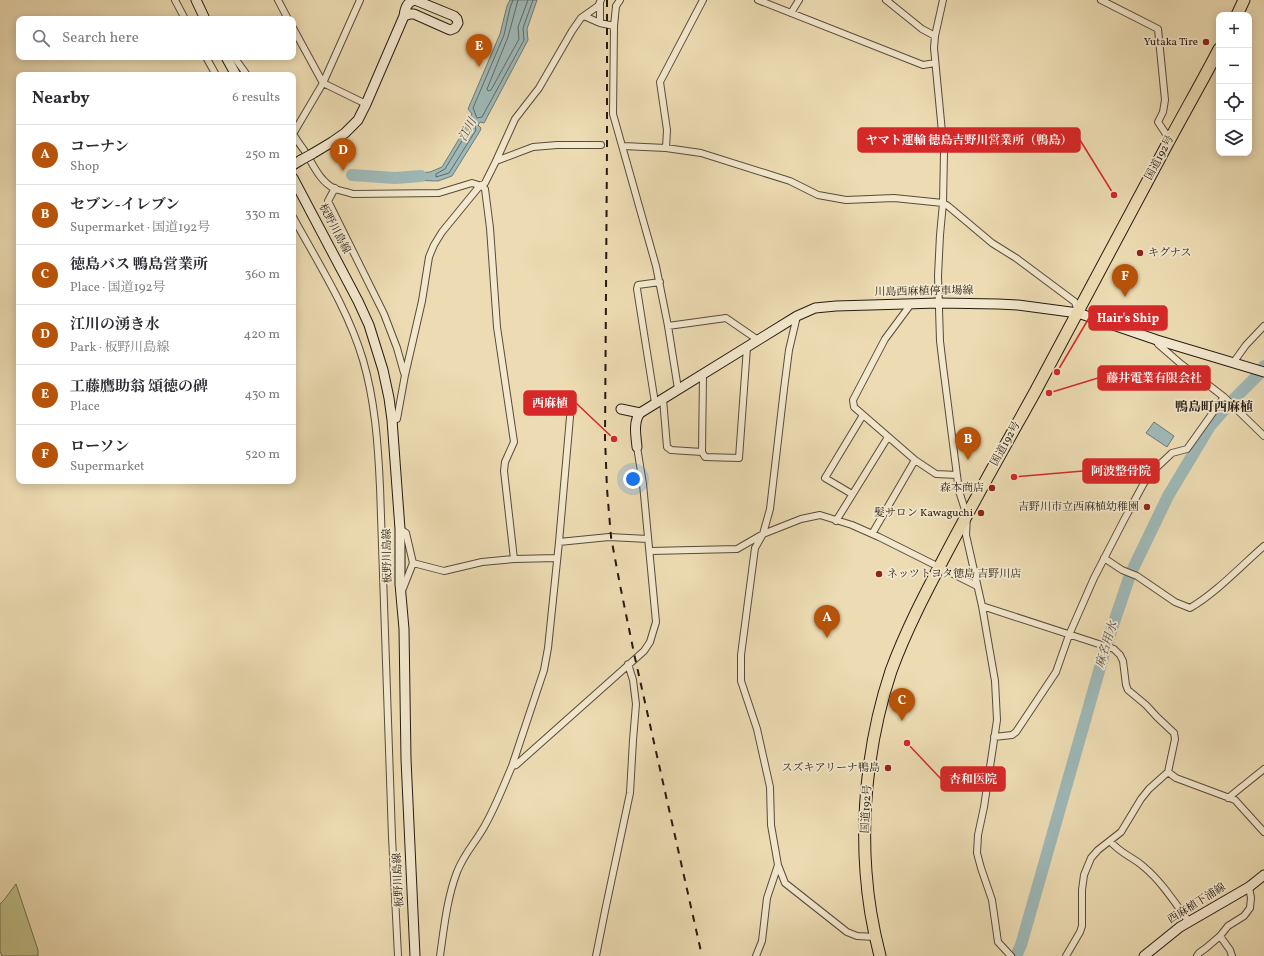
<!DOCTYPE html>
<html lang="en">
<head>
<meta charset="utf-8">
<style>
	:root { --surface:#fff; --page:#f2f2f3; --text:#2b2b33; --muted:#7c7c81; --line:#e1e1e2; --accent:#b45309 }
	body { margin:0; font-family:Vollkorn,"Noto Serif JP",serif; background:var(--page); color:var(--text) }
	.controls { position:absolute; right:12px; top:12px; display:grid; overflow:hidden; border-radius:8px; box-shadow:0 2px 10px #0003 }
	.controls button { width:36px; height:36px; display:grid; place-items:center; padding:0; border:0; border-bottom:1px solid var(--line); background:var(--surface); color:var(--text); font:20px sans-serif }
	.you { position:absolute; left:633px; top:479px; width:14px; height:14px; margin:-10px; border:3px solid #fff; border-radius:50%; background:#1a73e8; box-shadow:0 0 0 6px #1a73e833 }
	.badge { display:grid; place-items:center; width:26px; height:26px; border-radius:50%; background:var(--accent); color:#fff; font-size:13px; font-weight:700 }
	.pin { position:absolute; translate:-50% -33px; filter:drop-shadow(0 1px 2px #0008) }
	.pin::after { content:''; position:absolute; top:21px; width:14px; height:12px; background:inherit; clip-path:polygon(0 0,100% 0,50% 100%) }
	.list { margin:0; padding:0; list-style:none }
	h2 { display:flex; justify-content:space-between; align-items:center; height:52px; margin:0; padding:0 16px; font-size:17px }
	h2 small { font-size:13px; font-weight:400; color:var(--muted) }
	.list li { display:grid; grid-template-columns:26px 1fr auto; gap:12px; align-items:center; box-sizing:border-box; height:60px; padding:0 16px; border-top:1px solid var(--line) }
	.list b { display:block; font-size:15px; white-space:nowrap }
	.list p { margin:0; font-size:13px; white-space:nowrap; color:var(--muted) }
	.list em { font-size:13px; font-style:normal; color:var(--muted) }
	.icon { flex:none; width:22px; height:22px; fill:none; stroke:currentColor; stroke-width:2; stroke-linecap:round; stroke-linejoin:round }
	.map { position:relative; flex:none; width:1264px; height:956px; overflow:hidden }
	.search { position:absolute; background:var(--surface); box-shadow:0 2px 10px #0003; left:16px; top:16px; width:280px; height:44px; display:flex; align-items:center; gap:10px; box-sizing:border-box; padding:0 14px; border-radius:8px; color:var(--muted); font-size:15px }
	.panel { position:absolute; background:var(--surface); box-shadow:0 2px 10px #0003; left:16px; top:72px; width:280px; height:412px; border-radius:8px }
	.map>svg:first-child { display:block }
	.green { fill:#bebf88; stroke:#726d4c }
	.water { fill:#9eb9b8; stroke:#6e7a75 }
	.lines { fill:none; stroke-linecap:round; stroke-linejoin:round }
	.shore { stroke:#626a64; stroke-width:1 }
	.river { stroke:#9eb9b8; stroke-width:12 }
	.street-casing { stroke:#574b3a; stroke-width:8 }
	.secondary-casing { stroke:#251b11; stroke-width:11 }
	.highway-casing { stroke:#251b11; stroke-width:13 }
	.street { stroke:#f3e8ce; stroke-width:6 }
	.secondary { stroke:#f3e8ce; stroke-width:9 }
	.highway { stroke:#eddcb3; stroke-width:11 }
	.rail { stroke:#251b11; stroke-width:2; stroke-dasharray:7 7; stroke-linecap:butt }
	.secondary-bridge-casing { stroke:#251b11; stroke-width:11; stroke-linecap:butt }
	.secondary-bridge { stroke:#f3e8ce; stroke-width:9 }
	.poi-dot { fill:#8f2418; stroke:#f3e8ce; stroke-width:1.5 }
	.labels { text-anchor:middle; dominant-baseline:central; stroke-width:3.5; stroke-linejoin:round; paint-order:stroke }
	.poi-label { font-size:11px; fill:#251b11; stroke:#f3e8ce; text-anchor:end }
	.street-label { font-size:11px; fill:#251b11; stroke:#f3e8ce }
	.water-label { font-size:12px; font-style:italic; fill:#4f524b; stroke:#f3e8ce }
	.quarter-label { font-size:13px; font-weight:bold; fill:#251b11; stroke:#f3e8ce }
	.leader { fill:none; stroke:#d62828; stroke-width:1.5 }
	.callout-dot { fill:#d62828; stroke:#f3e8ce; stroke-width:1.5 }
	.callout { fill:#d62828; stroke:#d62828; stroke-width:1.5 }
	.callout-label { font-size:12px; text-anchor:middle; font-weight:bold; fill:#fff }
</style>
</head>
<body>
<div class="map">
<svg width="1264" height="956" viewBox="0 0 1264 956">
	<rect width="100%" height="100%" fill="#eddcb3"/>
	<filter id="stains"><feTurbulence type="fractalNoise" baseFrequency=".005" numOctaves="4"/><feColorMatrix values="0 0 0 0 .2 0 0 0 0 .09 0 0 0 0 .02 0 0 0 .5 -.17"/></filter>
	<radialGradient id="worn" r=".72"><stop offset=".6" stop-color="#630" stop-opacity="0"/><stop offset="1" stop-color="#630" stop-opacity=".3"/></radialGradient>
	<path class="green" d="M16,884L38,950V956H2L0,951V904L4,900Z"/>
	<path class="water" d="M510,0H537L527,29L528,40L484,123L480,122L478,125L481,128L480,131L452,176L438,181L405,180V174L430,172L442,167L462,134L472,114L468,109L500,34L507,6Z
		M1154,422L1174,436L1167,447L1146,433Z"/>
	<g class="lines">
		<path class="shore" d="M513,0L510,8L504,35L473,108L477,118L482,117L524,40L523,28L533,0
			M518,0L508,37L487,89L488,91L491,90L519,39L518,27L528,0
			M473,125L475,126L476,130L449,173L436,177V174L445,169L471,126Z"/>
		<path class="river" d="M352,175L395,178L421,176
			M1016,956L1021,945L1107,643L1130,575L1168,496L1210,426L1230,403L1259,374L1264,366"/>
		<g class="street-casing">
			<path id="street" d="M175,0L185,19
				M278,0L288,19
				M620,0L616,6L614,26L613,114L656,266L668,326L678,389
				M758,0L923,65L935,63
				M886,0L922,29L935,36
				M943,0L935,36L934,48L944,153L943,203L940,235L938,276L940,341L943,366L959,491L967,516L966,535L982,606L995,681L997,720L984,807L978,835L977,853L981,868L992,900L998,942L1011,956
				M1101,0L1158,29L1165,100L1163,112L1158,122L1170,140
				M600,3V23
				M791,13L799,0
				M584,16L600,23L614,26
				M293,28L323,83L366,104
				M206,57L216,75
				M234,57L247,75
				M293,134C297,140 300,145 304,150C313,164 319,181 335,189C341,191 348,192 353,194L439,193L472,183L482,186L485,189L490,228L497,327L514,442L505,462L504,471L514,559
				M293,134L323,83L360,0
				M623,146L666,148L701,153L790,181L818,195L846,200L894,198L943,203L948,206L992,243L1016,258L1075,302L1078,312
				M666,148L667,130L660,82L703,0
				M496,161L533,147L557,145H601
				M335,188L328,201L384,314L397,348L404,373
				M293,217C318,263 348,309 363,360C375,401 378,444 380,487L392,837L398,956
				M911,304L885,339L853,400L854,407L915,460L936,474L957,475
				M797,316L789,350L784,389L770,509L763,534L755,548L741,655V681L757,729L770,787L771,825L778,865L785,883L847,932L857,936L875,937
				M668,326L726,318L758,340
				M1157,340L1158,344L1181,364L1224,397L1264,436
				M1233,363L1246,345L1264,326
				M703,374L702,452L705,457L739,458L747,347
				M663,399L667,447L671,450L702,452
				M655,403L637,289L638,285L660,282
				M392,420L397,419L405,375L422,301L429,257L434,245L442,232L478,188L485,183L496,161L515,119L539,88L572,31L581,18L598,6L601,0
				M852,494L825,478L863,415
				M836,521L888,437
				M400,529L406,533L413,563L444,571L482,562L514,559L557,558
				M872,534L915,460
				M559,542L609,537L648,539
				M650,551L737,549L763,534L801,519L820,515L852,525L879,537L977,586
				M1104,558L1122,570L1137,576L1175,602L1190,608C1216,593 1241,566 1264,546
				M402,591L413,563
				M982,606L1114,649L1120,655L1123,661L1126,685L1128,690L1146,705L1157,717L1174,733L1175,739L1168,772L1176,778L1235,800L1264,832
				M994,737L1012,735L1016,732L1056,672L1069,635L1094,578L1125,518L1144,483L1155,469L1172,453L1187,449L1224,397
				M512,766L544,670L548,648L559,542L570,417
				M1228,798L1264,769
				M1110,841C1122,855 1132,856 1144,867C1162,882 1175,903 1189,922
				M1220,936L1230,950L1232,956
				M440,956C444,928 447,898 457,872C464,854 475,843 484,827C495,808 503,787 512,766L516,765L644,651L650,642L656,622L643,484L637,447
				M596,956L605,911L630,793L633,740L636,704L633,680L628,664
				M756,956L762,941L767,898L778,865
				M1066,956L1080,932L1082,926V890L1084,875L1091,858L1098,850L1121,832L1141,799L1149,789L1168,772
				M1197,956L1199,953L1206,948L1220,936L1228,926L1244,916L1250,908L1251,898L1249,887"/>
		</g>
		<g class="secondary-casing">
			<path id="secondary" d="M196,0L205,19
				M226,57L236,75
				M312,154L332,142L345,133L358,120L366,104L404,16C405,8 407,2 415,0L454,16L457,19L458,23L455,28L450,30L414,14H410L404,16
				M293,165L301,160
				M293,178L358,301L369,325L383,370L389,398L392,420L400,529V584L404,629L406,759L415,956
				M621,409L640,413
				M637,447C636,436 633,422 640,413L797,316L815,308L836,306L939,303L998,304L1018,305L1078,313L1157,340L1264,372
				M1144,956L1180,927L1249,887L1264,875"/>
		</g>
		<g class="highway-casing">
			<path id="highway" d="M1237,15L1244,0
				M880,956C873,929 868,901 866,872C861,806 870,734 891,671C906,630 926,592 946,554C975,499 1005,446 1035,392C1080,309 1124,225 1169,141C1185,111 1203,80 1219,49"/>
		</g>
		<use href="#street" class="street"/>
		<use href="#secondary" class="secondary"/>
		<use href="#highway" class="highway"/>
		<path class="rail" d="M607,0V146L605,438L607,489L611,537L620,585L635,658L702,956"/>
		<g class="secondary-bridge-casing">
			<path id="secondary-bridge" d="M301,160L312,154"/>
		</g>
		<use href="#secondary-bridge" class="secondary-bridge"/>
	</g>
	<g class="poi-dot">
		<circle cx="1206" cy="42" r="4"/>
		<circle cx="1140" cy="253" r="4"/>
		<circle cx="992" cy="488" r="4"/>
		<circle cx="1147" cy="507" r="4"/>
		<circle cx="981" cy="513" r="4"/>
		<circle cx="879" cy="574" r="4"/>
		<circle cx="888" cy="768" r="4"/>
	</g>
	<g class="labels">
		<g class="poi-label">
			<text x="1198" y="42">Yutaka Tire</text>
			<text x="1148" y="253" text-anchor="start">キグナス</text>
			<text x="984" y="488">森本商店</text>
			<text x="1139" y="507">吉野川市立西麻植幼稚園</text>
			<text x="973" y="513">髪サロン Kawaguchi</text>
			<text x="887" y="574" text-anchor="start">ネッツトヨタ徳島 吉野川店</text>
			<text x="880" y="768">スズキアリーナ鴨島</text>
		</g>
		<g class="street-label">
			<text transform="translate(1160 158) rotate(-62)">国道192号</text>
			<text transform="translate(334 229) rotate(62)">板野川島線</text>
			<text transform="translate(924 292) rotate(-1)">川島西麻植停車場線</text>
			<text transform="translate(1006 444) rotate(-61)">国道192号</text>
			<text transform="translate(388 556) rotate(-91)">板野川島線</text>
			<text transform="translate(867 809) rotate(-87)">国道192号</text>
			<text transform="translate(399 880) rotate(-93)">板野川島線</text>
			<text transform="translate(1197 904) rotate(-32)">西麻植下浦線</text>
		</g>
		<g class="water-label">
			<text transform="translate(468 130) rotate(-62)">江川</text>
			<text transform="translate(1107 645) rotate(-73)">麻名用水</text>
		</g>
		<g class="quarter-label">
			<text x="1214" y="408">鴨島町西麻植</text>
		</g>
	</g>
	<path class="leader" d="M1114 195L1080 140M1057 372L1089 318M1049 393L1098 378M614 439L576 403M1014 477L1083 471M907 743L941 779"/>
	<g class="callout-dot">
		<circle cx="1114" cy="195" r="4"/>
		<circle cx="1057" cy="372" r="4"/>
		<circle cx="1049" cy="393" r="4"/>
		<circle cx="614" cy="439" r="4"/>
		<circle cx="1014" cy="477" r="4"/>
		<circle cx="907" cy="743" r="4"/>
	</g>
	<g class="callout">
		<rect x="858" y="128" width="222" height="24" rx="4"/>
		<rect x="1089" y="306" width="78" height="24" rx="4"/>
		<rect x="1098" y="366" width="112" height="24" rx="4"/>
		<rect x="524" y="391" width="52" height="24" rx="4"/>
		<rect x="1083" y="459" width="76" height="24" rx="4"/>
		<rect x="941" y="767" width="64" height="24" rx="4"/>
	</g>
	<g class="callout-label">
		<text x="969" y="144">ヤマト運輸 徳島吉野川営業所（鴨島）</text>
		<text x="1128" y="322">Hair's Ship</text>
		<text x="1154" y="382">藤井電業有限会社</text>
		<text x="550" y="407">西麻植</text>
		<text x="1121" y="475">阿波整骨院</text>
		<text x="973" y="783">杏和医院</text>
	</g>
	<rect width="100%" height="100%" filter="url(#stains)"/>
	<rect width="100%" height="100%" fill="url(#worn)"/>
</svg>
<div class="controls">
<button>+</button>
<button>−</button>
<button><svg class="icon" aria-label="locate" viewBox="0 0 24 24"><circle cx="12" cy="12" r="6"/><path d="M12 2v4M12 18v4M2 12h4M18 12h4"/></svg></button>
<button><svg class="icon" aria-label="layers" viewBox="0 0 24 24"><path d="M12 4l9 5-9 5-9-5zM3 14l9 5 9-5"/></svg></button>
</div>
<div class="you"></div>
<div class="pin badge" style="left:827px;top:638px">A</div>
<div class="pin badge" style="left:968px;top:460px">B</div>
<div class="pin badge" style="left:902px;top:721px">C</div>
<div class="pin badge" style="left:343px;top:171px">D</div>
<div class="pin badge" style="left:479px;top:67px">E</div>
<div class="pin badge" style="left:1125px;top:297px">F</div>
<div class="search"><svg class="icon" aria-label="search" viewBox="0 0 24 24"><circle cx="10" cy="10" r="6"/><path d="M15 15l6 6"/></svg>Search here</div>
<section class="panel">
<h2>Nearby<small>6 results</small></h2>
<ul class="list">
<li><span class="badge">A</span><div><b>コーナン</b><p>Shop</p></div><em>250 m</em></li>
<li><span class="badge">B</span><div><b>セブン-イレブン</b><p>Supermarket · 国道192号</p></div><em>330 m</em></li>
<li><span class="badge">C</span><div><b>徳島バス 鴨島営業所</b><p>Place · 国道192号</p></div><em>360 m</em></li>
<li><span class="badge">D</span><div><b>江川の湧き水</b><p>Park · 板野川島線</p></div><em>420 m</em></li>
<li><span class="badge">E</span><div><b>工藤鷹助翁 頌徳の碑</b><p>Place</p></div><em>430 m</em></li>
<li><span class="badge">F</span><div><b>ローソン</b><p>Supermarket</p></div><em>520 m</em></li>
</ul>
</section>
</div>
</body>
</html>
